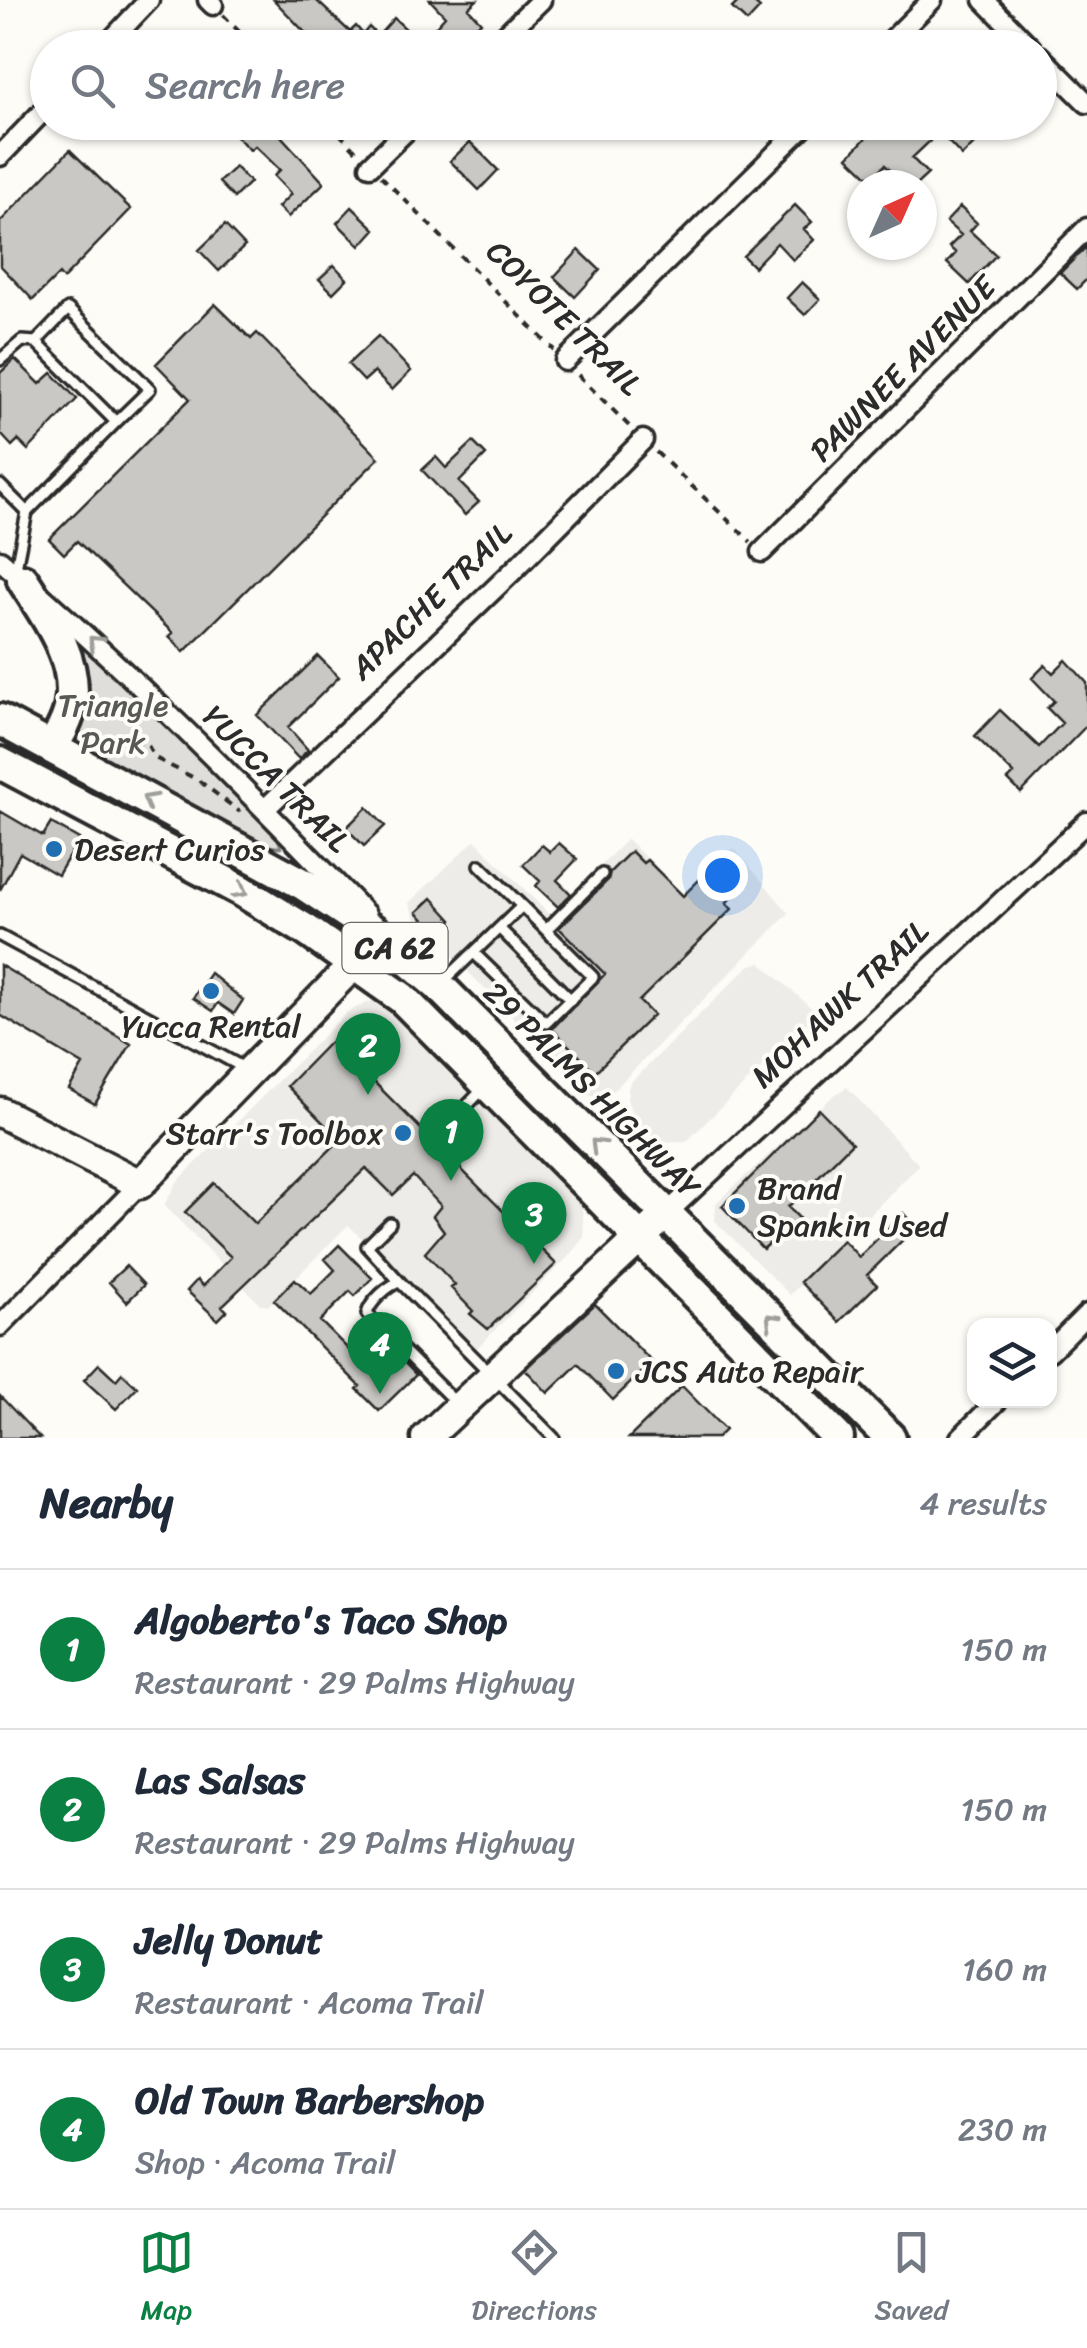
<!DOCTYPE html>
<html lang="en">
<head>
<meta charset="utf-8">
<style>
	:root { --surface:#fff; --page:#f6f6f7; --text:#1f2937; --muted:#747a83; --line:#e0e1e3; --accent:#0b8043 }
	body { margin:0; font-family:Sriracha,sans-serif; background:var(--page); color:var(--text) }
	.controls { position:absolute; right:30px; bottom:30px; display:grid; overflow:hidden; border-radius:20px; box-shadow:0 2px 8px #0004 }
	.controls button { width:90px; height:90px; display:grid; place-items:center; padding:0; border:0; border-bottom:2px solid var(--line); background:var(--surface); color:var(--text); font:50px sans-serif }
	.compass { position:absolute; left:847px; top:170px; width:90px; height:90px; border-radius:50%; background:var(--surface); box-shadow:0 2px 8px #0004; rotate:45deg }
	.you { position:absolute; left:722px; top:875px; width:35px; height:35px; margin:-25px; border:8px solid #fff; border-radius:50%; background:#1a73e8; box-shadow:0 0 0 15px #1a73e833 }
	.badge { display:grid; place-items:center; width:65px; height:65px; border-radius:50%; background:var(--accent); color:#fff; font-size:32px; font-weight:700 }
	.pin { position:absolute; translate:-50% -82px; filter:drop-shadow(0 2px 5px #0008) }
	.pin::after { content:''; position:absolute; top:52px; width:35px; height:30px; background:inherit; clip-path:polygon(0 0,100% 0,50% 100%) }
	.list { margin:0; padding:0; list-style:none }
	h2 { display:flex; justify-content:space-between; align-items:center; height:130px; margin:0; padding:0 40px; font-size:42px }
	h2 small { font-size:32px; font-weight:400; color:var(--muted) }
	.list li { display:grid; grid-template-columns:65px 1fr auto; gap:30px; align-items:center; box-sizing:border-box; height:160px; padding:0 40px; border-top:2px solid var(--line) }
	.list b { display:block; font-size:38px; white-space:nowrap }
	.list p { margin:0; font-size:32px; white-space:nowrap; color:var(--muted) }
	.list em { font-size:32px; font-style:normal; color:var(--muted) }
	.icon { flex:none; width:55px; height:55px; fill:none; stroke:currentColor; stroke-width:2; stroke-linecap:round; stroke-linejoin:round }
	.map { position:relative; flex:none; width:1087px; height:1438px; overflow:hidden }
	.search { position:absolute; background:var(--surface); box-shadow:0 2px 8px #0004; left:30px; right:30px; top:30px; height:110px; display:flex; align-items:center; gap:25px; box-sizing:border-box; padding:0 35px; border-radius:55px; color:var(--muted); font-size:38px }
	.sheet { height:770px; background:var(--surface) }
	nav { display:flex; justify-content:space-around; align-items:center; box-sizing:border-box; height:140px; border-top:2px solid var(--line); background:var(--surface); font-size:28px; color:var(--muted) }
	nav a { display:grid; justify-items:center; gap:5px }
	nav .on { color:var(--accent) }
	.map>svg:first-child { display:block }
	.built { fill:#edece8 }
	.green { fill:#dfdeda; stroke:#858482; stroke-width:2.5 }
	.building { fill:#c9c8c4; stroke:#2b2b2b; stroke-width:2.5 }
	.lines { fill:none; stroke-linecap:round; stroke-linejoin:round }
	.lane-casing { stroke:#2b2b2b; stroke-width:16 }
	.street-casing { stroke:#2b2b2b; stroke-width:25 }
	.secondary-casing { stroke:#2b2b2b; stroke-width:35 }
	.primary-casing { stroke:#2b2b2b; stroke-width:38 }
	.path { stroke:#2b2b2b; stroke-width:4; stroke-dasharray:8 8; stroke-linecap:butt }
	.lane { stroke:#fdfcf7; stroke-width:9 }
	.street { stroke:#fdfcf7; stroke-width:18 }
	.secondary { stroke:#fdfcf7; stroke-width:28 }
	.primary { stroke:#fdfcf7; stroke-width:30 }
	.oneway { stroke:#9e9e9b }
	.poi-dot { fill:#1f6fb2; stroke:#fdfcf7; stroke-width:4 }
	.labels { text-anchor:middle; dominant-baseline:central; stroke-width:8; stroke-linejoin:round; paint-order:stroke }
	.shield { fill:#fdfcf7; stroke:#6a6a68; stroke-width:2.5 }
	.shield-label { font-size:30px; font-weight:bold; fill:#2b2b2b }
	.street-label { font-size:32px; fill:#2b2b2b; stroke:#fdfcf7 }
	.park-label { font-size:32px; fill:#585857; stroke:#fdfcf7 }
	.poi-label { font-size:32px; fill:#2b2b2b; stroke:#fdfcf7; text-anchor:start }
</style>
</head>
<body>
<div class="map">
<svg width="1087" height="1438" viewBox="0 0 1087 1438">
	<rect width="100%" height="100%" fill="#fdfcf7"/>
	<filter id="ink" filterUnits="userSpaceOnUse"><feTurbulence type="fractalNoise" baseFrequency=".01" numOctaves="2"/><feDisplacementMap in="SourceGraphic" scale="20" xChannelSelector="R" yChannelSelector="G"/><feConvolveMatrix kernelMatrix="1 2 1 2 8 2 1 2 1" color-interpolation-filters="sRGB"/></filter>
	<g filter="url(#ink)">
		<path class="built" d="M627,839L685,896L734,848L789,913L606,1098L590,1096L415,918L409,903L475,840L551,916Z
			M760,962L817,1013L686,1142L659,1143L637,1123L627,1100L629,1084L749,966Z
			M376,999L582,1207L584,1237L568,1257L477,1348L348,1225L268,1306L260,1304L164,1205L177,1182L347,1012Z
			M847,1087L919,1165L790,1295L715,1221L716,1203L833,1096Z"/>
		<path class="green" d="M89,648L277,838L281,847L266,846L68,737L77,657L82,649Z"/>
		<path class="building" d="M274,0H316L350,32L356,26L363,34L369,27L378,36L394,18L421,43L445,16L430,0H477L468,8L481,22L455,48H320Z
			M740,0H751L760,8L747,22L732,8Z
			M248,122H268L324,183L288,217L278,207L291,194L274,176L280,170L255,146L250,150L235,135Z
			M881,122H912L930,141L912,158L928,174L916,185H905L885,165L871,179L848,157Z
			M960,122L977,141L962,156L944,137Z
			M470,142L498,170L479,190L450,161Z
			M70,150L131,209L63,279L59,274L33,300L0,265V222Z
			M235,167L250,182L234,198L219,182Z
			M795,205L812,222L804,229L814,240L793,260L777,243L754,267L743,256Z
			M352,207L375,229L360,246L337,223Z
			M960,207L977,223L970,231L996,255L969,284L947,263L956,253L949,247L961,235L946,222Z
			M225,225L245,246L219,271L199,250Z
			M1087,246V279L1077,289L1060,273Z
			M579,250L600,270L575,297L554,277Z
			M334,265L347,279L333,293L319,279Z
			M802,282L820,299L805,315L787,298Z
			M215,304L251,339L257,333L379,458L184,652L169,637L173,633L77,541L64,554L49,539L190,399L156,364Z
			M378,336L411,371L392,390L374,372L364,381L348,364Z
			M15,359L40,384L52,373L77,399L28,450L18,440L12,446L0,433V373Z
			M473,442L486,455L459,482L479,502L465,515L422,470L436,457L446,468Z
			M318,656L339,677L288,727L308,750L299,759L257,715Z
			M1066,660L1087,683V725L1021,793L1008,780L1014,774L975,736L1000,710L1039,747L1062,723L1047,708L1054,701L1032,678L1045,665L1053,673Z
			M367,807L385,826L364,846L346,828Z
			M0,811L43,836L51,823L79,839L58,875L20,853L0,890Z
			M559,843L577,859L557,880L571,894L558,907L536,886L540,881L523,865L542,845L550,852Z
			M631,851L643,863L647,860L683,896L712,867L737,892L726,903L732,909L639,1001L653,1015L595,1072L552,1029L605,974L559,928L608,880L610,872Z
			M432,898L452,920L438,934L417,912Z
			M0,965L131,1044L95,1104L69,1089L83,1065L0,1015Z
			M210,973L243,1000L234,1014L218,1003L213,1011L193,998Z
			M332,1040L556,1264L488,1329L470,1314L473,1311L451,1288L455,1285L425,1253L444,1231L433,1216L441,1206L413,1176L393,1195L366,1168L222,1306L227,1311L218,1320L187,1291L197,1280L203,1286L231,1257L185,1212L214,1183L255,1224L340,1140L287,1086Z
			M819,1109L852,1143L788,1207L799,1218L763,1249L722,1206Z
			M903,1213L916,1227L867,1275L877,1285L839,1322L800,1282L843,1240L859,1257Z
			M339,1245L372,1278L355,1296L350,1291L320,1321L373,1374L395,1353L416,1375L379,1411L357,1389L360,1386L274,1300L295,1279L311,1294L335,1270L325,1259Z
			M126,1266L144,1285L127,1302L109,1282Z
			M595,1304L652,1362L613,1400L578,1364L548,1393L525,1369Z
			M99,1364L116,1380L122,1373L137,1387L116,1409L84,1380Z
			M682,1386L725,1430L717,1438H629Z
			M0,1396L40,1438H0Z"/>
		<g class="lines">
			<g class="lane-casing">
				<path id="lane" d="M36,342L68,309L150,389L116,422
					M0,360L22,341L36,342L116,422L27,512L0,485
					M15,573L27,512
					M480,865L522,906
					M499,928L571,1000
					M546,930L602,874
					M0,936L244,1068
					M441,984L522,906L593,977L546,1023L474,953
					M451,1122L484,1088
					M390,1223L367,1246L400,1282
					M456,1403L367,1314C370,1302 388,1285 400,1282L554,1438"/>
			</g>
			<g class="street-casing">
				<path id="street" d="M208,0L213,5
					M984,0L1031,48
					M104,48L149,0
					M492,48L541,0
					M884,48L932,0
					M1040,56L1087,103
					M0,156L48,106
					M370,166L415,122
					M565,361L808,122
					M762,552L1087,228
					M0,560C130,670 248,792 366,914
					M265,809L513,571L643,440
					M666,1214L1087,822
					M0,1326L140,1184
					M1050,1351L1087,1314
					M960,1438L998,1400"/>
			</g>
			<g class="secondary-casing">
				<path id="secondary" d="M0,1112L140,1184L355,963
					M426,1438L666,1214"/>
			</g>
			<g class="primary-casing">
				<path id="primary" d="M23,580C46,616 78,658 71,703C69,719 60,734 52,747
					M0,720L303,884L374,931L439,986L890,1438
					M0,763L242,891L306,930L402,998L838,1438"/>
			</g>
			<path class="path" d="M223,15L255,48
				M328,122L360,155
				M381,176L554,350
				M578,375L631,428
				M656,452L751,542
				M86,737L146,742L155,758L198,780L240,812"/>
			<use href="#lane" class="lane"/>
			<use href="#street" class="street"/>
			<use href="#secondary" class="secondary"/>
			<use href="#primary" class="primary"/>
		</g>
		<defs><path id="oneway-chevron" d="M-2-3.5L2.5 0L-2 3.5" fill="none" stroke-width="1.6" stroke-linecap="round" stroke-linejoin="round" transform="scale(2.5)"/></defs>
		<g class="oneway">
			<use href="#oneway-chevron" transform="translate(95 642) rotate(-136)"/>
			<use href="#oneway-chevron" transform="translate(149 800) rotate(-151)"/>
			<use href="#oneway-chevron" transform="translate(241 891) rotate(29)"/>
			<use href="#oneway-chevron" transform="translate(597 1145) rotate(-135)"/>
			<use href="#oneway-chevron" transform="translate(772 1320) rotate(-135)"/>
		</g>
	</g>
	<g class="poi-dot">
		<circle cx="54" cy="849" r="10"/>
		<circle cx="211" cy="991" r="10"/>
		<circle cx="403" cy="1133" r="10"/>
		<circle cx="737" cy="1206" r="10"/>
		<circle cx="616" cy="1371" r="10"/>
	</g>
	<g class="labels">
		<rect class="shield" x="342.5" y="923" width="105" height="50" rx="8"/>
		<g class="shield-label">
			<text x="395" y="948">CA 62</text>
		</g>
		<g class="street-label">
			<text transform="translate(564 318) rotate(45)">COYOTE TRAIL</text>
			<text transform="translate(903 369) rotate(-45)">PAWNEE AVENUE</text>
			<text transform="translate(431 601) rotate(-44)">APACHE TRAIL</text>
			<text transform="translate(276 779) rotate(45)">YUCCA TRAIL</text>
			<text transform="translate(840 1004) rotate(-43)">MOHAWK TRAIL</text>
			<text transform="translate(592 1090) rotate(45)">29 PALMS HIGHWAY</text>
		</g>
		<g class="park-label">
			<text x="113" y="705">Triangle<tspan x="113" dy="37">Park</tspan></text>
		</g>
		<g class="poi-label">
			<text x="74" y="849">Desert Curios</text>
			<text x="211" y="1026" text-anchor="middle">Yucca Rental</text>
			<text x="383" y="1133" text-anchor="end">Starr's Toolbox</text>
			<text x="757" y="1188">Brand<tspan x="757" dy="37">Spankin Used</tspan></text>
			<text x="636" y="1371">JCS Auto Repair</text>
		</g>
	</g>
</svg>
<div class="controls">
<button><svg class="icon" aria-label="layers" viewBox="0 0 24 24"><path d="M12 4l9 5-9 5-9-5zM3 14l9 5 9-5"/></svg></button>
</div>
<svg class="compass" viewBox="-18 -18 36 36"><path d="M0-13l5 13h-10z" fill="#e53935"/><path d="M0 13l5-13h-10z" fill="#747a83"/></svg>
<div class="you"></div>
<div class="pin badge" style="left:451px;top:1181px">1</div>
<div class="pin badge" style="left:368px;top:1095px">2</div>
<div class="pin badge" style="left:534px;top:1264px">3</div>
<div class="pin badge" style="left:380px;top:1394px">4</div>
<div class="search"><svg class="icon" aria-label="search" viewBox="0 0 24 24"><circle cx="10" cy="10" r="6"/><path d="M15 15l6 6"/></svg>Search here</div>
</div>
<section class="sheet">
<h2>Nearby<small>4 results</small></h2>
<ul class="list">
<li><span class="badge">1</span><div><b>Algoberto's Taco Shop</b><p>Restaurant · 29 Palms Highway</p></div><em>150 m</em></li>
<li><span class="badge">2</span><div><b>Las Salsas</b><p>Restaurant · 29 Palms Highway</p></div><em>150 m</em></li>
<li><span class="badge">3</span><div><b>Jelly Donut</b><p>Restaurant · Acoma Trail</p></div><em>160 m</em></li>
<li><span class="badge">4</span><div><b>Old Town Barbershop</b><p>Shop · Acoma Trail</p></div><em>230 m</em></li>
</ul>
</section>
<nav>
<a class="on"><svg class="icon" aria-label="map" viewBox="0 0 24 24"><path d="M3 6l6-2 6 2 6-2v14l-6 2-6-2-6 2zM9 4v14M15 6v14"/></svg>Map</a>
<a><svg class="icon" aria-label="directions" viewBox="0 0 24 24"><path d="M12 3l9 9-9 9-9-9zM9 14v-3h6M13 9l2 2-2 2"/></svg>Directions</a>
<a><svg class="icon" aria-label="saved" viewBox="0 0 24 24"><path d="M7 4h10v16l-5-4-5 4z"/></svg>Saved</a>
</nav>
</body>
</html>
